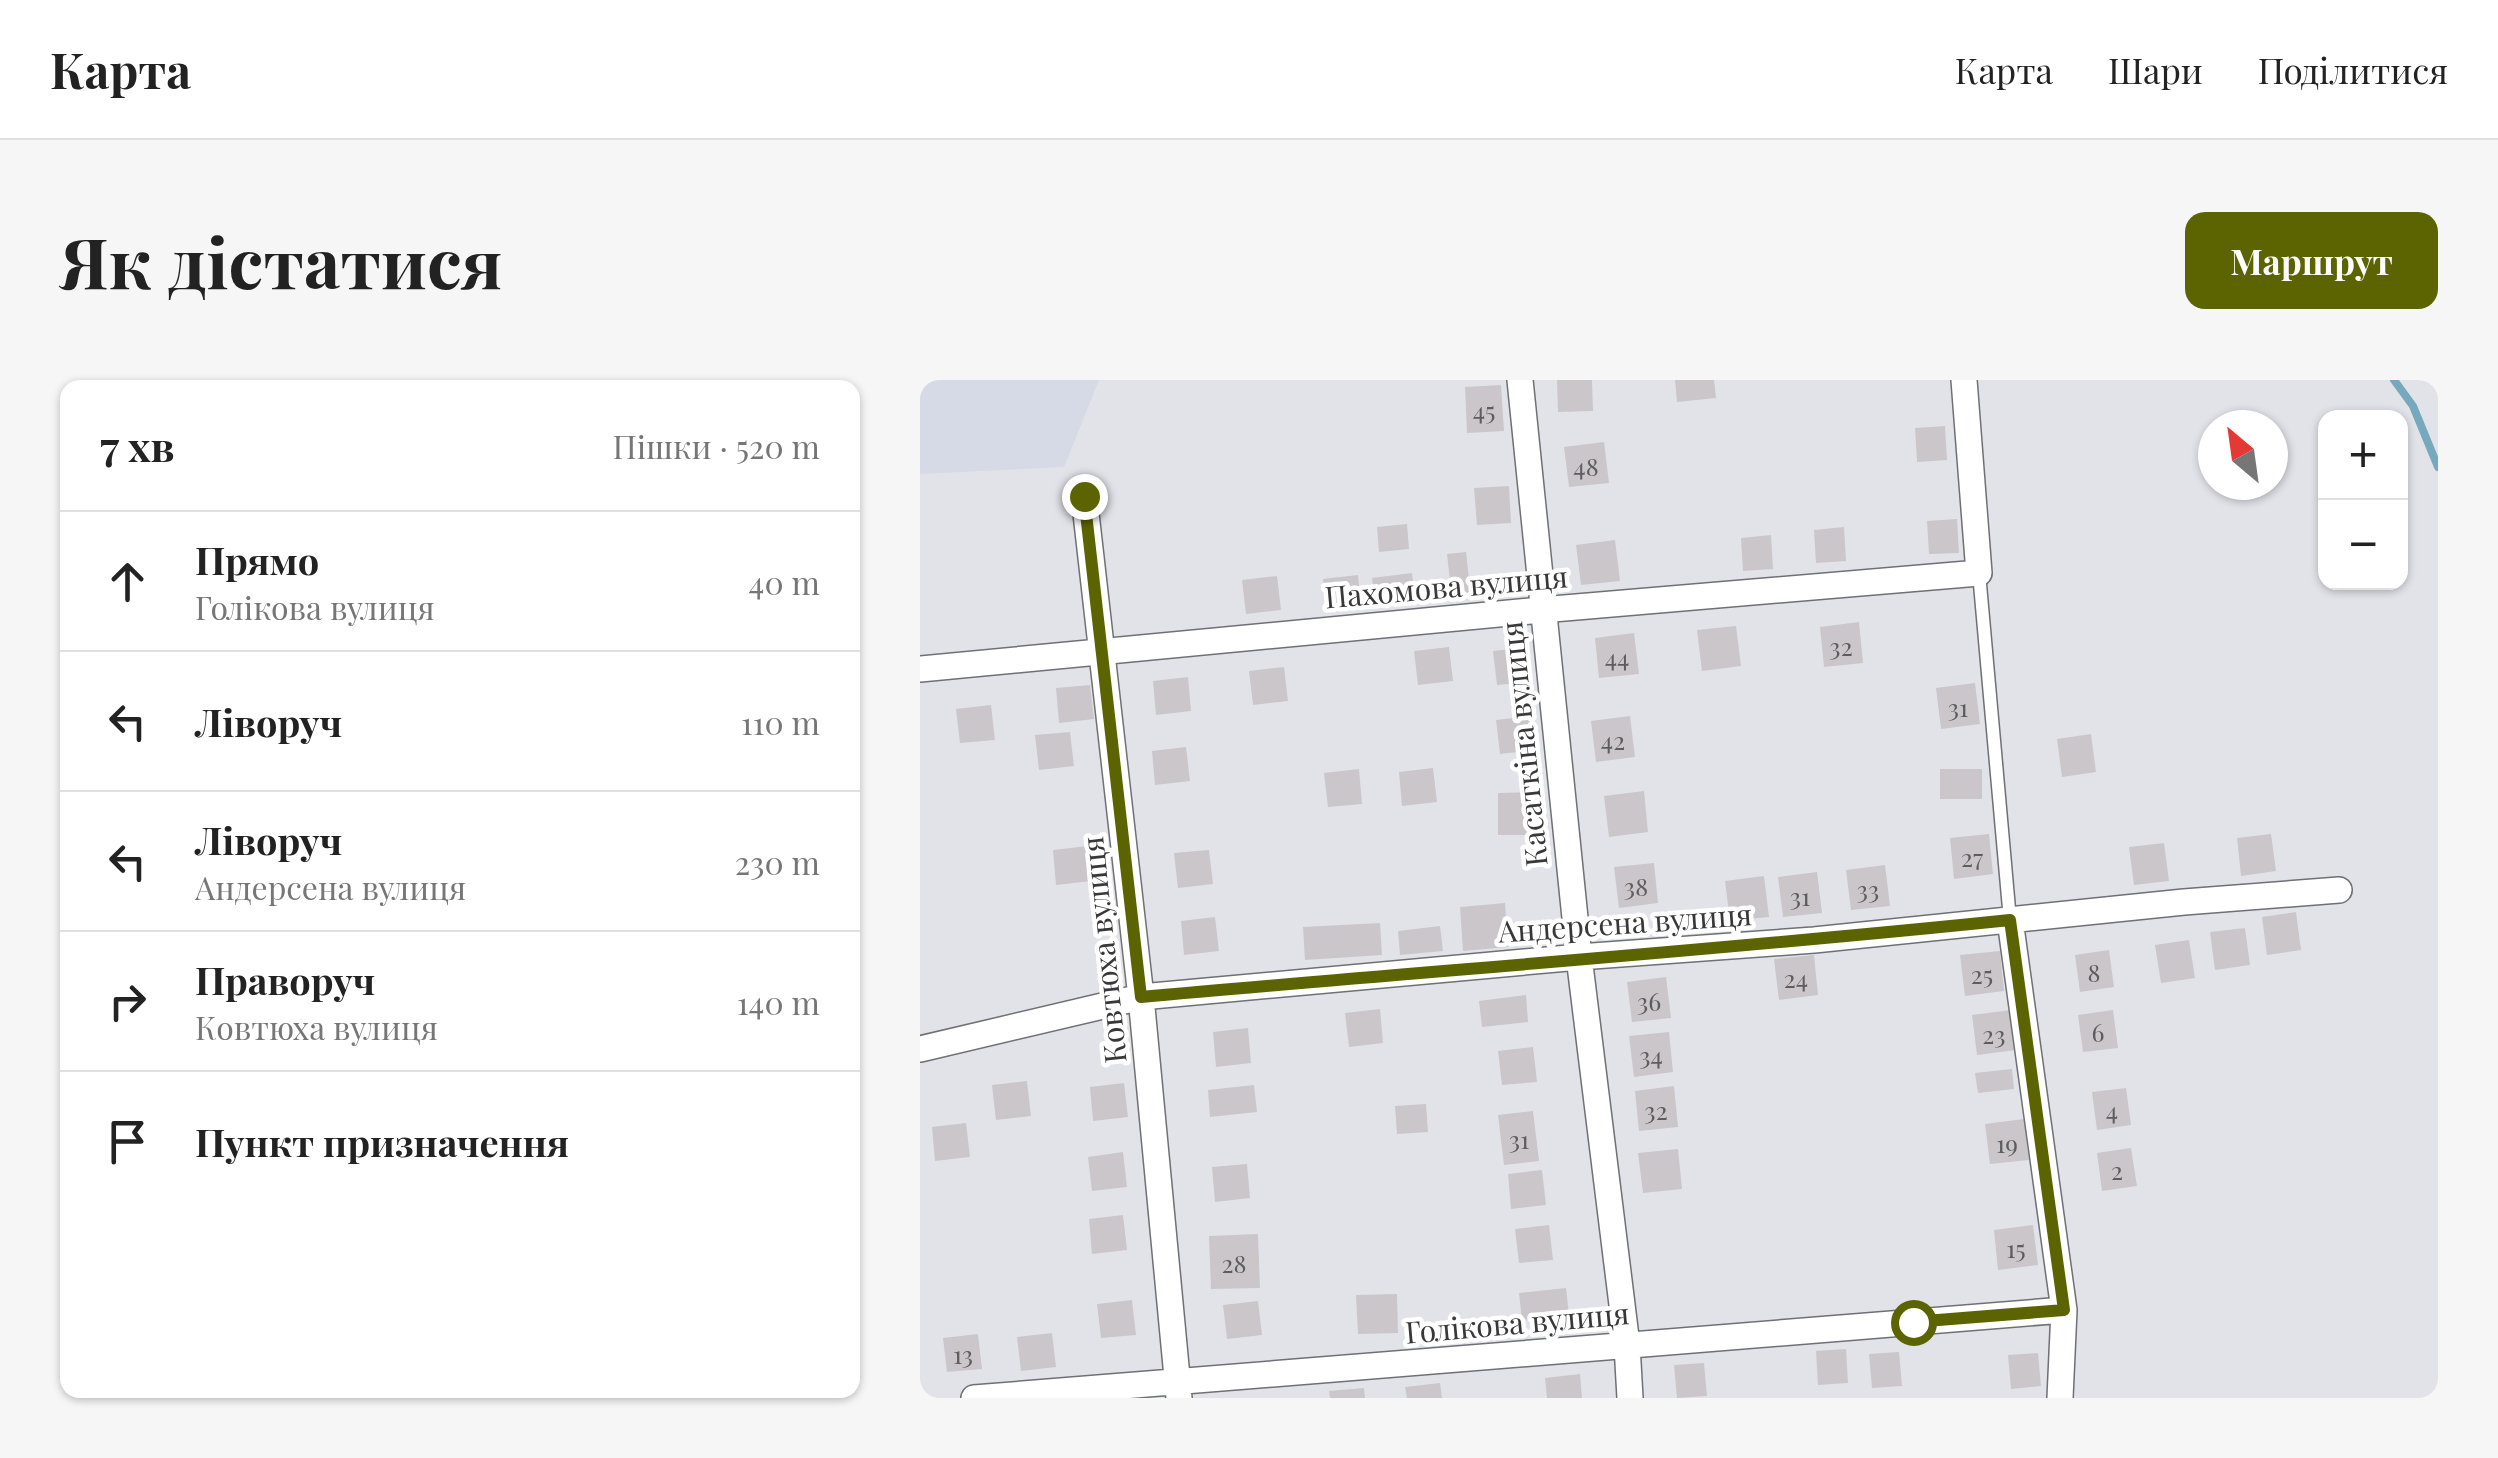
<!DOCTYPE html>
<html lang="uk">
<head>
<meta charset="utf-8">
<style>
	:root { --surface:#fff; --page:#f6f6f6; --text:#222; --muted:#767676; --line:#e0e0e0; --accent:#5c6401 }
	body { margin:0; font-family:"Playfair Display",serif; background:var(--page); color:var(--text) }
	.controls { position:absolute; right:30px; top:30px; display:grid; overflow:hidden; border-radius:20px; box-shadow:0 2px 8px #0004 }
	.controls button { width:90px; height:90px; display:grid; place-items:center; padding:0; border:0; border-bottom:2px solid var(--line); background:var(--surface); color:var(--text); font:50px sans-serif }
	.compass { position:absolute; left:1278px; top:30px; width:90px; height:90px; border-radius:50%; background:var(--surface); box-shadow:0 2px 8px #0004; rotate:331deg }
	.stop { position:absolute; width:30px; height:30px; margin:-22px; border:8px solid #5c6401; border-radius:50%; background:#fff }
	.stop.end { background:#5c6401; border-color:#fff; box-shadow:0 2px 10px #0008 }
	.list { margin:0; padding:0; list-style:none }
	h2 { display:flex; justify-content:space-between; align-items:center; height:130px; margin:0; padding:0 40px; font-size:42px }
	h2 small { font-size:32px; font-weight:400; color:var(--muted) }
	.list li { display:grid; grid-template-columns:65px 1fr auto; gap:30px; align-items:center; box-sizing:border-box; height:140px; padding:0 40px; border-top:2px solid var(--line) }
	.list b { display:block; font-size:38px; white-space:nowrap }
	.list p { margin:0; font-size:32px; white-space:nowrap; color:var(--muted) }
	.list em { font-size:32px; font-style:normal; color:var(--muted) }
	.icon { flex:none; width:55px; height:55px; fill:none; stroke:currentColor; stroke-width:2; stroke-linecap:round; stroke-linejoin:round }
	.map { position:relative; flex:none; width:1518px; height:1018px; overflow:hidden; border-radius:20px }
	header { display:flex; align-items:center; gap:60px; box-sizing:border-box; height:140px; padding:0 50px; background:var(--surface); border-bottom:2px solid var(--line) }
	header strong { font-size:48px }
	nav { display:flex; gap:55px; margin-inline-start:auto; font-size:35px }
	.intro { display:flex; align-items:center; justify-content:space-between; box-sizing:border-box; height:240px; padding:0 60px }
	h1 { margin:0; font-size:70px }
	.button { padding:25px 45px; border-radius:20px; background:var(--accent); color:#fff; font-size:35px; font-weight:700 }
	main { display:flex; gap:60px; padding:0 60px }
	aside { flex:1; background:var(--surface); border-radius:20px; box-shadow:0 2px 8px #0004 }
	.map>svg:first-child { display:block }
	.built { fill:#d6d9e6 }
	.lines { fill:none; stroke-linecap:round; stroke-linejoin:round }
	.stream { stroke:#76a9bd; stroke-width:8 }
	.building { fill:#cbc6c9 }
	.service-casing { stroke:#6e7074; stroke-width:15 }
	.minor-casing { stroke:#6e7074; stroke-width:28 }
	.service { stroke:#fff; stroke-width:12 }
	.minor { stroke:#fff; stroke-width:25 }
	.route { stroke:#5c6401; stroke-width:12 }
	.labels { text-anchor:middle; dominant-baseline:central; stroke-width:9; stroke-linejoin:round; paint-order:stroke }
	.number-label { font-size:25px; fill:#5d5c5e }
	.street-label { font-size:30px; fill:#38383a; stroke:#fff }
</style>
</head>
<body>
<header>
<strong>Карта</strong>
<nav><a>Карта</a><a>Шари</a><a>Поділитися</a></nav>
</header>
<div class="intro"><h1>Як дістатися</h1><a class="button">Маршрут</a></div>
<main>
<aside>
<h2>7 хв<small>Пішки · 520 m</small></h2>
<ul class="list">
<li><svg class="icon" aria-label="ahead" viewBox="0 0 24 24"><path d="M12 20V5M6 11l6-6 6 6"/></svg><div><b>Прямо</b><p>Голікова вулиця</p></div><em>40 m</em></li>
<li><svg class="icon" aria-label="left" viewBox="0 0 24 24"><path d="M17 20v-9H6M10 6l-5 5 5 5"/></svg><div><b>Ліворуч</b></div><em>110 m</em></li>
<li><svg class="icon" aria-label="left" viewBox="0 0 24 24"><path d="M17 20v-9H6M10 6l-5 5 5 5"/></svg><div><b>Ліворуч</b><p>Андерсена вулиця</p></div><em>230 m</em></li>
<li><svg class="icon" aria-label="right" viewBox="0 0 24 24"><path d="M7 20v-9h11M14 6l5 5-5 5"/></svg><div><b>Праворуч</b><p>Ковтюха вулиця</p></div><em>140 m</em></li>
<li><svg class="icon" aria-label="arrive" viewBox="0 0 24 24"><path d="M6 21V4h12l-3 4 3 4H6"/></svg><div><b>Пункт призначення</b></div></li>
</ul>
</aside>
<div class="map">
<svg width="1518" height="1018" viewBox="0 0 1518 1018">
	<rect width="100%" height="100%" fill="#e2e3e9"/>
	<path class="built" d="M0,0H179L144,87L0,94Z"/>
	<g class="lines">
		<path class="stream" d="M1474,0L1493,26L1518,87"/>
	</g>
	<path class="building" d="M637,0H672L673,31L638,32Z
		M755,0H794L796,18L757,22Z
		M581,5L584,51L547,53L545,7Z
		M1025,46L1027,80L997,82L995,48Z
		M684,62L689,103L649,107L644,67Z
		M589,106L591,143L557,145L554,108Z
		M1037,139L1039,173L1009,174L1007,141Z
		M487,144L489,169L459,172L457,147Z
		M924,147L926,181L896,183L894,150Z
		M851,155L853,189L823,191L821,158Z
		M695,160L700,201L661,205L656,165Z
		M546,172L551,217L532,219L527,174Z
		M492,193L495,218L455,223L452,198Z
		M438,195L441,229L407,233L403,199Z
		M357,196L361,230L326,234L322,200Z
		M939,242L943,283L904,287L900,247Z
		M816,246L821,286L782,291L777,250Z
		M714,253L719,294L679,298L675,258Z
		M529,267L533,301L498,305L494,271Z
		M608,267L611,302L577,305L573,271Z
		M364,287L368,321L333,325L329,291Z
		M268,297L271,331L236,335L233,301Z
		M1055,303L1060,344L1021,349L1016,308Z
		M170,305L174,339L139,343L136,308Z
		M71,325L75,360L40,363L36,329Z
		M611,336L615,370L580,374L576,340Z
		M710,336L715,377L676,382L671,341Z
		M150,352L154,386L119,390L115,355Z
		M1171,354L1176,392L1142,397L1137,359Z
		M266,367L270,401L235,405L232,371Z
		M513,388L517,422L482,426L479,392Z
		M439,389L442,424L408,427L404,393Z
		M1020,389H1062V419H1020Z
		M724,411L728,452L689,457L684,416Z
		M618,412V455H578V413Z
		M1069,454L1073,494L1034,499L1030,458Z
		M1351,454L1356,491L1321,496L1317,458Z
		M1244,463L1249,501L1214,505L1209,467Z
		M168,466L171,501L136,505L133,470Z
		M289,470L293,504L258,508L254,473Z
		M734,483L738,523L699,528L694,487Z
		M965,485L970,526L931,530L926,490Z
		M897,492L902,533L863,537L858,497Z
		M844,496L849,537L810,541L805,501Z
		M585,523L588,567L543,571L540,527Z
		M1376,532L1381,570L1347,575L1342,537Z
		M295,537L299,571L264,575L261,541Z
		M460,543L462,575L385,580L383,547Z
		M520,546L523,571L480,575L478,551Z
		M1325,548L1330,585L1295,590L1290,552Z
		M1269,560L1275,598L1241,603L1235,565Z
		M1189,570L1194,607L1160,612L1155,575Z
		M1080,571L1084,611L1045,616L1040,575Z
		M894,575L898,615L859,620L854,579Z
		M746,597L751,638L712,642L707,602Z
		M606,615L608,642L562,647L559,621Z
		M460,629L463,663L429,667L425,633Z
		M1091,630L1096,670L1057,675L1052,635Z
		M1193,630L1198,668L1163,672L1158,635Z
		M328,648L331,683L296,687L293,652Z
		M749,652L753,692L714,697L709,656Z
		M613,667L617,702L582,705L578,671Z
		M1092,689L1094,709L1058,713L1055,693Z
		M107,701L111,736L76,740L72,705Z
		M204,703L208,737L173,741L170,707Z
		M334,705L337,732L290,737L288,710Z
		M754,706L758,747L719,751L715,711Z
		M1206,708L1211,745L1177,750L1172,712Z
		M506,724L508,752L477,754L475,726Z
		M613,731L619,781L584,785L578,735Z
		M1104,739L1109,780L1070,784L1065,744Z
		M46,743L50,777L15,781L12,747Z
		M1211,768L1217,806L1182,811L1177,773Z
		M758,769L762,809L723,813L718,773Z
		M203,772L207,807L172,811L168,777Z
		M327,784L330,818L295,822L292,787Z
		M622,790L626,825L591,829L588,794Z
		M203,835L207,870L172,874L169,839Z
		M629,845L633,880L599,883L595,849Z
		M1113,845L1118,885L1078,890L1074,850Z
		M338,854L340,908L291,909L289,856Z
		M646,908L649,935L602,940L599,913Z
		M477,914L478,953L438,954L436,915Z
		M212,920L216,955L181,958L177,924Z
		M338,921L342,955L307,959L303,925Z
		M132,953L136,987L101,991L97,957Z
		M58,954L62,989L27,992L23,958Z
		M926,969L928,1003L898,1005L896,971Z
		M979,972L982,1006L952,1008L949,974Z
		M1118,973L1121,1006L1091,1009L1088,975Z
		M784,983L787,1016L757,1018L754,985Z
		M660,994L662,1018H627L625,998Z
		M520,1003L522,1018H487L485,1007Z
		M444,1008L445,1018H410L409,1011Z"/>
	<g class="lines">
		<g class="service-casing">
			<path id="service" d="M1059,193L1090,540"/>
		</g>
		<g class="minor-casing">
			<path id="minor" d="M600,0L659,577L707,965L710,1018
				M164,116L221,617L259,1018
				M0,289L621,230L1059,193L1044,0
				M1090,540L1144,930L1140,1018
				M0,669L221,617L659,577L894,560L1264,522L1419,510
				M54,1018L1144,930"/>
		</g>
		<use href="#service" class="service"/>
		<use href="#minor" class="minor"/>
	</g>
	<g class="lines">
		<path class="route" d="M164,116L221,617C511,591 801,570 1090,540L1144,930L993,942"/>
	</g>
	<g class="labels">
		<g class="number-label">
			<text x="564" y="29">45</text>
			<text x="666" y="85">48</text>
			<text x="921" y="265">32</text>
			<text x="697" y="276">44</text>
			<text x="1038" y="326">31</text>
			<text x="693" y="359">42</text>
			<text x="1052" y="476">27</text>
			<text x="716" y="505">38</text>
			<text x="948" y="508">33</text>
			<text x="880" y="515">31</text>
			<text x="1174" y="591">8</text>
			<text x="1062" y="593">25</text>
			<text x="876" y="597">24</text>
			<text x="729" y="620">36</text>
			<text x="1178" y="651">6</text>
			<text x="1074" y="653">23</text>
			<text x="731" y="674">34</text>
			<text x="736" y="729">32</text>
			<text x="1192" y="729">4</text>
			<text x="599" y="758">31</text>
			<text x="1087" y="762">19</text>
			<text x="1197" y="789">2</text>
			<text x="1096" y="867">15</text>
			<text x="314" y="882">28</text>
			<text x="43" y="973">13</text>
		</g>
		<g class="street-label">
			<text transform="translate(526 206) rotate(-5)">Пахомова вулиця</text>
			<text transform="translate(603 364) rotate(-96)">Касаткіна вулиця</text>
			<text transform="translate(705 542) rotate(-4)">Андерсена вулиця</text>
			<text transform="translate(183 570) rotate(-96)">Ковтюха вулиця</text>
			<text transform="translate(597 942) rotate(-5)">Голікова вулиця</text>
		</g>
	</g>
</svg>
<div class="controls">
<button>+</button>
<button>−</button>
</div>
<svg class="compass" viewBox="-18 -18 36 36"><path d="M0-13l5 13h-10z" fill="#e53935"/><path d="M0 13l5-13h-10z" fill="#767676"/></svg>
<div class="stop" style="left:993px;top:942px"></div>
<div class="stop end" style="left:164px;top:116px"></div>
</div>
</main>
</body>
</html>
